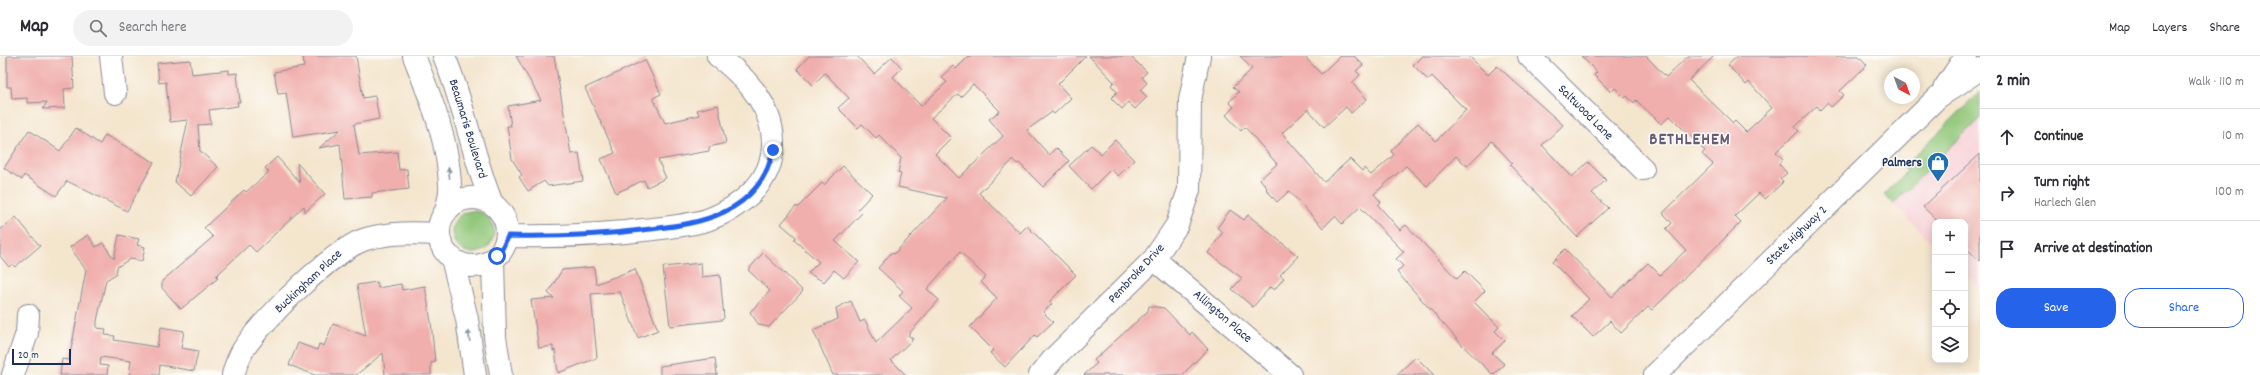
<!DOCTYPE html>
<html lang="en">
<head>
<meta charset="utf-8">
<style>
	:root { --surface:#fff; --page:#f2f2f3; --text:#2b2b33; --muted:#7c7c81; --line:#e1e1e2; --accent:#2563eb }
	body { margin:0; font-family:Dekko,sans-serif; background:var(--page); color:var(--text) }
	.controls { position:absolute; right:12px; bottom:12px; display:grid; overflow:hidden; border-radius:8px; box-shadow:0 2px 10px #0003 }
	.controls button { width:36px; height:36px; display:grid; place-items:center; padding:0; border:0; border-bottom:1px solid var(--line); background:var(--surface); color:var(--text); font:20px sans-serif }
	.compass { position:absolute; left:1884px; top:12px; width:36px; height:36px; border-radius:50%; background:var(--surface); box-shadow:0 2px 10px #0003; rotate:139deg }
	.scale { position:absolute; left:12px; bottom:10px; width:59px; box-sizing:border-box; padding-left:4px; border:2px solid #1b2f5e; border-top:0; font-size:11px; line-height:14px; white-space:nowrap; color:#1b2f5e; -webkit-text-stroke:3px #fdfcf7; paint-order:stroke }
	.stop { position:absolute; width:12px; height:12px; margin:-9px; border:3px solid #2563eb; border-radius:50%; background:#fff }
	.stop.end { background:#2563eb; border-color:#fff; box-shadow:0 1px 4px #0008 }
	.list { margin:0; padding:0; list-style:none }
	h2 { display:flex; justify-content:space-between; align-items:center; height:52px; margin:0; padding:0 16px; font-size:17px }
	h2 small { font-size:13px; font-weight:400; color:var(--muted) }
	.list li { display:grid; grid-template-columns:26px 1fr auto; gap:12px; align-items:center; box-sizing:border-box; height:56px; padding:0 16px; border-top:1px solid var(--line) }
	.list b { display:block; font-size:15px; white-space:nowrap }
	.list p { margin:0; font-size:13px; white-space:nowrap; color:var(--muted) }
	.list em { font-size:13px; font-style:normal; color:var(--muted) }
	.actions { display:flex; gap:8px; padding:12px 16px }
	.actions a { flex:1; padding:9px 0; border:1px solid var(--accent); border-radius:16px; text-align:center; font-size:14px; color:var(--accent) }
	.actions .main { background:var(--accent); color:#fff }
	.icon { flex:none; width:22px; height:22px; fill:none; stroke:currentColor; stroke-width:2; stroke-linecap:round; stroke-linejoin:round }
	.map { position:relative; flex:none; width:1980px; height:319px; overflow:hidden }
	header { display:flex; align-items:center; gap:24px; box-sizing:border-box; height:56px; padding:0 20px; background:var(--surface); border-bottom:1px solid var(--line) }
	header strong { font-size:19px }
	nav { display:flex; gap:22px; margin-inline-start:auto; font-size:14px }
	.search { width:280px; height:36px; background:var(--page); display:flex; align-items:center; gap:10px; box-sizing:border-box; padding:0 14px; border-radius:22px; color:var(--muted); font-size:15px }
	main { display:flex }
	aside { flex:1; background:var(--surface) }
	.map>svg:first-child { display:block }
	.built { fill:#f7cfd5 }
	.green { fill:#90c678; stroke:#567a6b }
	.building { fill:#f0aeac; fill-rule:evenodd }
	.lines { fill:none; stroke-linecap:round; stroke-linejoin:round }
	.street-casing { stroke:#888a96; stroke-width:24 }
	.secondary-casing { stroke:#888a96; stroke-width:24 }
	.highway-casing { stroke:#888a96; stroke-width:24 }
	.street { stroke:#fff; stroke-width:22 }
	.secondary { stroke:#fff; stroke-width:22 }
	.highway { stroke:#fff; stroke-width:22 }
	.oneway { fill:#8d97ae }
	.route { stroke:#2563eb; stroke-width:5 }
	.labels { text-anchor:middle; dominant-baseline:central; stroke-width:3; stroke-linejoin:round; paint-order:stroke }
	.street-label { font-size:13px; fill:#1b2f5e; stroke:#fdfcf7 }
	.poi-label { font-size:13px; font-weight:bold; fill:#1b2f5e; stroke:#fdfcf7; text-anchor:end }
	.district-label { font-size:17px; font-weight:bold; letter-spacing:1px; fill:#665b79; stroke:#fdfcf7 }
</style>
</head>
<body>
<header>
<strong>Map</strong>
<div class="search"><svg class="icon" aria-label="search" viewBox="0 0 24 24"><circle cx="10" cy="10" r="6"/><path d="M15 15l6 6"/></svg>Search here</div>
<nav><a>Map</a><a>Layers</a><a>Share</a></nav>
</header>
<main>
<div class="map">
<svg width="1980" height="319" viewBox="0 0 1980 319">
	<rect width="100%" height="100%" fill="#fdfcf7"/>
	<filter id="ink" filterUnits="userSpaceOnUse"><feTurbulence type="fractalNoise" baseFrequency=".025" numOctaves="2"/><feDisplacementMap in="SourceGraphic" scale="8" xChannelSelector="R" yChannelSelector="G"/><feConvolveMatrix kernelMatrix="1 2 1 2 8 2 1 2 1" color-interpolation-filters="sRGB"/></filter>
	<filter id="wash" filterUnits="userSpaceOnUse"><feTurbulence type="fractalNoise" baseFrequency=".012" numOctaves="4" result="noise"/><feDisplacementMap in="SourceGraphic" scale="16" xChannelSelector="R" yChannelSelector="G"/><feGaussianBlur stdDeviation="0.9" result="paint"/><feColorMatrix in="noise" values="0 0 0 0 0 0 0 0 0 0 0 0 0 0 0 0 0 1.4 0 .05"/><feComposite in="paint" operator="in"/></filter>
	<g filter="url(#wash)">
		<rect width="100%" height="100%" fill="#f4e5cd"/>
		<path class="built" d="M1980,43V232L1965,218V166H1935V189L1884,139Z"/>
		<path class="green" d="M1980,36V62L1893,148L1884,139L1907,115L1903,111Z
			M452 176a21 21 0 1 1 42 0a21 21 0 1 1-42 0Z"/>
		<g id="blocks">
			<path class="building" d="M7,0H72L74,32L64,33L65,52L43,53L47,46L27,47V42L12,43L11,31H7Z
				M303,0H356L363,42L375,40L379,63L354,68L359,99L397,96L399,114L407,113L409,133L372,137V141L345,143L340,88L319,92L340,74L293,81L286,37L278,38L274,16L304,11Z
				M516,0H554L571,98L579,97L583,125L548,130L544,125L528,135L519,121L522,119L512,103L507,70H511L508,50L541,44Z
				M809,0H857L874,18L892,1L902,12L893,21L921,50L947,26L941,21L953,10L956,13L969,0H1086L1058,28L1071,42L1054,58L1052,56L1027,74L1049,99L1056,92L1069,105L1043,131L1019,107L1017,108L1013,104L979,137L1020,177L1027,170L1076,219L1049,246L1052,248L1043,256L1053,266L1037,281L1035,279L1005,311L990,297L993,294L970,271L997,242L981,226L986,221L960,196L927,233L939,244L908,279L913,283L891,304L906,319H833L813,274L838,263L836,252L851,245L860,266L865,264L876,287L912,252L899,240L903,235L878,212L892,196L894,198L947,142L898,131L901,118L898,117L901,102L879,79L876,82L862,68L858,72L838,52L849,42L825,17L813,29L797,13ZM973,28L1000,55L989,63L1003,80L959,122L935,98L951,82L931,62L958,38L961,41Z
				M1089,0H1130L1147,16L1142,21L1147,27L1140,34L1147,41L1135,53L1128,46L1122,53L1111,42L1117,36L1111,29L1114,26Z
				M1240,0H1304L1321,18L1340,0H1354L1363,9L1356,15L1360,19L1352,27L1367,43L1351,57L1346,51L1324,71L1308,53L1282,77L1324,126L1350,103L1362,115L1364,112L1371,119L1394,99L1391,95L1418,67L1436,85L1466,54L1432,20L1428,24L1413,9L1422,0H1469L1488,19L1497,10L1563,69L1542,89L1572,121L1588,106L1606,124L1592,137L1608,152L1577,181L1510,109L1512,107L1492,85L1467,110L1456,100L1427,130L1406,110L1374,138L1381,146L1378,149L1400,174L1406,169L1457,223L1465,215L1485,235L1474,246L1499,271L1495,275L1505,285L1492,297L1504,308L1493,319L1463,290L1397,216L1403,210L1396,203L1404,196L1360,151L1342,168L1335,160L1323,172L1289,135L1277,146L1266,133L1267,132L1260,123L1277,108L1245,71L1241,75L1226,59L1234,51L1229,46L1239,36L1233,31L1252,13Z
				M1581,0H1646L1666,21L1688,0H1714L1689,24L1733,67L1735,65L1746,76L1772,52L1749,26L1746,29L1728,9L1738,0H1859L1867,9L1840,35L1844,39L1831,51L1827,47L1820,54L1817,50L1795,71L1799,75L1776,96L1783,103L1779,108L1787,117L1780,123L1783,126L1765,143L1759,137L1735,160L1741,166L1652,254L1648,251L1621,277L1610,265L1593,281L1572,260L1589,243L1552,206L1565,193L1612,241L1648,207L1660,219L1686,194L1666,173L1672,167L1663,157L1713,108L1702,98L1705,95L1670,60L1661,68L1636,44L1634,47L1627,40L1625,42L1615,32L1611,36L1594,19L1597,16Z
				M190,4L192,18L229,14V18L237,17L240,46H237L238,50L209,54L211,68L198,69L200,95L218,111L191,140L175,126L188,64L170,66L166,26L159,27L157,7Z
				M645,4L661,38L653,42L665,67L699,59L697,54L718,49L726,87L709,91V95L658,104L666,122L647,131L644,124L616,137L601,103L615,97L585,32Z
				M76,72L100,88L105,79L154,106L127,155L67,125L56,140L24,119L22,124L4,112L29,74L60,95Z
				M1115,84L1134,104L1118,120L1111,113L1091,133L1069,110L1091,89L1101,98Z
				M1980,98V205L1965,191V166H1939L1923,151Z
				M277,101L300,127L297,107L325,138L305,156L304,150L256,196L249,189L216,220L218,222L181,253L162,232V225L213,181L204,172L244,134L246,136L269,116L265,112Z
				M843,110L872,138L858,153L862,157L835,185L859,206L844,222L834,214L824,226L808,217L819,206L794,184L796,181L781,168L796,150L797,152L822,127L824,129Z
				M1230,154L1244,164L1248,159L1298,200L1280,219L1284,222L1274,234L1270,231L1253,251L1232,233L1242,222L1208,197L1223,176L1217,172Z
				M16,161L40,190L15,211L12,208L9,211L0,200V174Z
				M88,179L96,191L103,187L114,203L119,179L139,183L137,189L145,191L142,205L130,203L117,211L116,218L106,224L97,265V272L106,273L105,279L115,280L114,284L157,291L161,271L184,275L181,292L198,295L194,315L160,309L159,319H129L131,305L101,301L100,309L108,310L107,319H60L62,303L69,304L86,214L70,191Z
				M763,197L803,235L769,271L759,269L750,256L770,235L748,214Z
				M701,207L702,221L720,219L724,262L722,264L670,270L663,211Z
				M594,211L596,228L635,213L658,274L638,282L620,236L591,238L597,302L558,317L555,294L553,295V290L539,292L531,244L554,242L548,237L562,214Z
				M377,226L378,232L401,228L402,234L425,230L431,266L435,306L431,307V319H385L383,297L356,319H315L289,309L298,287L317,294L319,288L324,290L333,268L366,280L357,229Z
				M1149,250L1164,252L1190,279L1192,276L1208,293L1182,319H1084L1097,307L1094,304L1148,255Z
				M1416,301L1434,319H1396Z
				M715,302L717,319H660V310Z"/>
		</g>
	</g>
	<g filter="url(#ink)">
		<use href="#blocks" fill-opacity="0" stroke="#888a96" stroke-width="1"/>
		<g class="lines">
			<g class="street-casing">
				<path id="street" d="M111,0L115,37
					M1529,0L1643,113
					M508,180C556,181 605,179 653,173C671,171 690,169 707,164C740,152 772,127 773,89C774,51 747,22 718,0
					M1154,203L1290,319
					M13,319L27,277L28,259
					M233,319C235,311 239,301 243,294C261,265 335,192 366,183C390,176 415,177 439,178
					M1040,319L1055,301L1154,203L1177,169L1189,134L1190,44L1199,0"/>
			</g>
			<g class="secondary-casing">
				<path id="secondary" d="M414,0C430,41 448,83 450,128C451,137 448,147 446,156
					M444,0C464,47 472,98 491,145
					M439 176a34 34 0 1 1 68 0a34 34 0 1 1-68 0Z
					M452,202L467,263L475,319
					M493,204L495,281L501,319"/>
			</g>
			<g class="highway-casing">
				<path id="highway" d="M1944,33L1966,0
					M1655,319L1938,41L1980,13"/>
			</g>
			<use href="#street" class="street"/>
			<use href="#secondary" class="secondary"/>
			<use href="#highway" class="highway"/>
		</g>
		<defs><path id="oneway-solid" d="M-6-.8H1V-3.2L6.5 0L1 3.2V.8H-6Z"/></defs>
		<g class="oneway">
			<use href="#oneway-solid" transform="translate(449 117) rotate(-97)"/>
			<use href="#oneway-solid" transform="translate(469 280) rotate(-98)"/>
		</g>
	</g>
	<g class="lines" filter="url(#ink)">
		<path class="route" d="M497,200L502,193L508,180C555,181 603,179 651,173C676,170 701,167 724,156C750,144 768,122 773,94"/>
	</g>
	<defs>
		<g id="shop-pin" transform="scale(1.15)"><path d="M0 17L-7.5 6A9.5 9.5 0 1 1 7.5 6Z" fill="#1f6fb2" stroke="#fdfcf7"/><path d="M-5-2.5h2.3a2.7 3.5 0 0 1 5.4 0H5L5.5 6h-11ZM-1.5-2.5h3a1.5 2.3 0 0 0-3 0Z" fill="#fff"/></g>
	</defs>
	<g fill-rule="evenodd">
		<use href="#shop-pin" x="1938" y="107"/>
	</g>
	<g class="labels">
		<g class="street-label">
			<text transform="translate(1585 57) rotate(45)">Saltwood Lane</text>
			<text transform="translate(467 73) rotate(73)">Beaumaris Boulevard</text>
			<text transform="translate(1797 180) rotate(-44)">State Highway 2</text>
			<text transform="translate(1137 218) rotate(-47)">Pembroke Drive</text>
			<text transform="translate(309 226) rotate(-43)">Buckingham Place</text>
			<text transform="translate(1222 261) rotate(41)">Allington Place</text>
		</g>
		<g class="poi-label">
			<text x="1922" y="107">Palmers</text>
		</g>
		<g class="district-label">
			<text x="1690" y="85">BETHLEHEM</text>
		</g>
	</g>
</svg>
<div class="controls">
<button>+</button>
<button>−</button>
<button><svg class="icon" aria-label="locate" viewBox="0 0 24 24"><circle cx="12" cy="12" r="6"/><path d="M12 2v4M12 18v4M2 12h4M18 12h4"/></svg></button>
<button><svg class="icon" aria-label="layers" viewBox="0 0 24 24"><path d="M12 4l9 5-9 5-9-5zM3 14l9 5 9-5"/></svg></button>
</div>
<svg class="compass" viewBox="-18 -18 36 36"><path d="M0-13l5 13h-10z" fill="#e53935"/><path d="M0 13l5-13h-10z" fill="#7c7c81"/></svg>
<div class="scale">20 m</div>
<div class="stop" style="left:497px;top:200px"></div>
<div class="stop end" style="left:773px;top:94px"></div>
</div>
<aside>
<h2>2 min<small>Walk · 110 m</small></h2>
<ul class="list">
<li><svg class="icon" aria-label="ahead" viewBox="0 0 24 24"><path d="M12 20V5M6 11l6-6 6 6"/></svg><div><b>Continue</b></div><em>10 m</em></li>
<li><svg class="icon" aria-label="right" viewBox="0 0 24 24"><path d="M7 20v-9h11M14 6l5 5-5 5"/></svg><div><b>Turn right</b><p>Harlech Glen</p></div><em>100 m</em></li>
<li><svg class="icon" aria-label="arrive" viewBox="0 0 24 24"><path d="M6 21V4h12l-3 4 3 4H6"/></svg><div><b>Arrive at destination</b></div></li>
</ul>
<div class="actions"><a class="main">Save</a><a>Share</a></div>
</aside>
</main>
</body>
</html>
